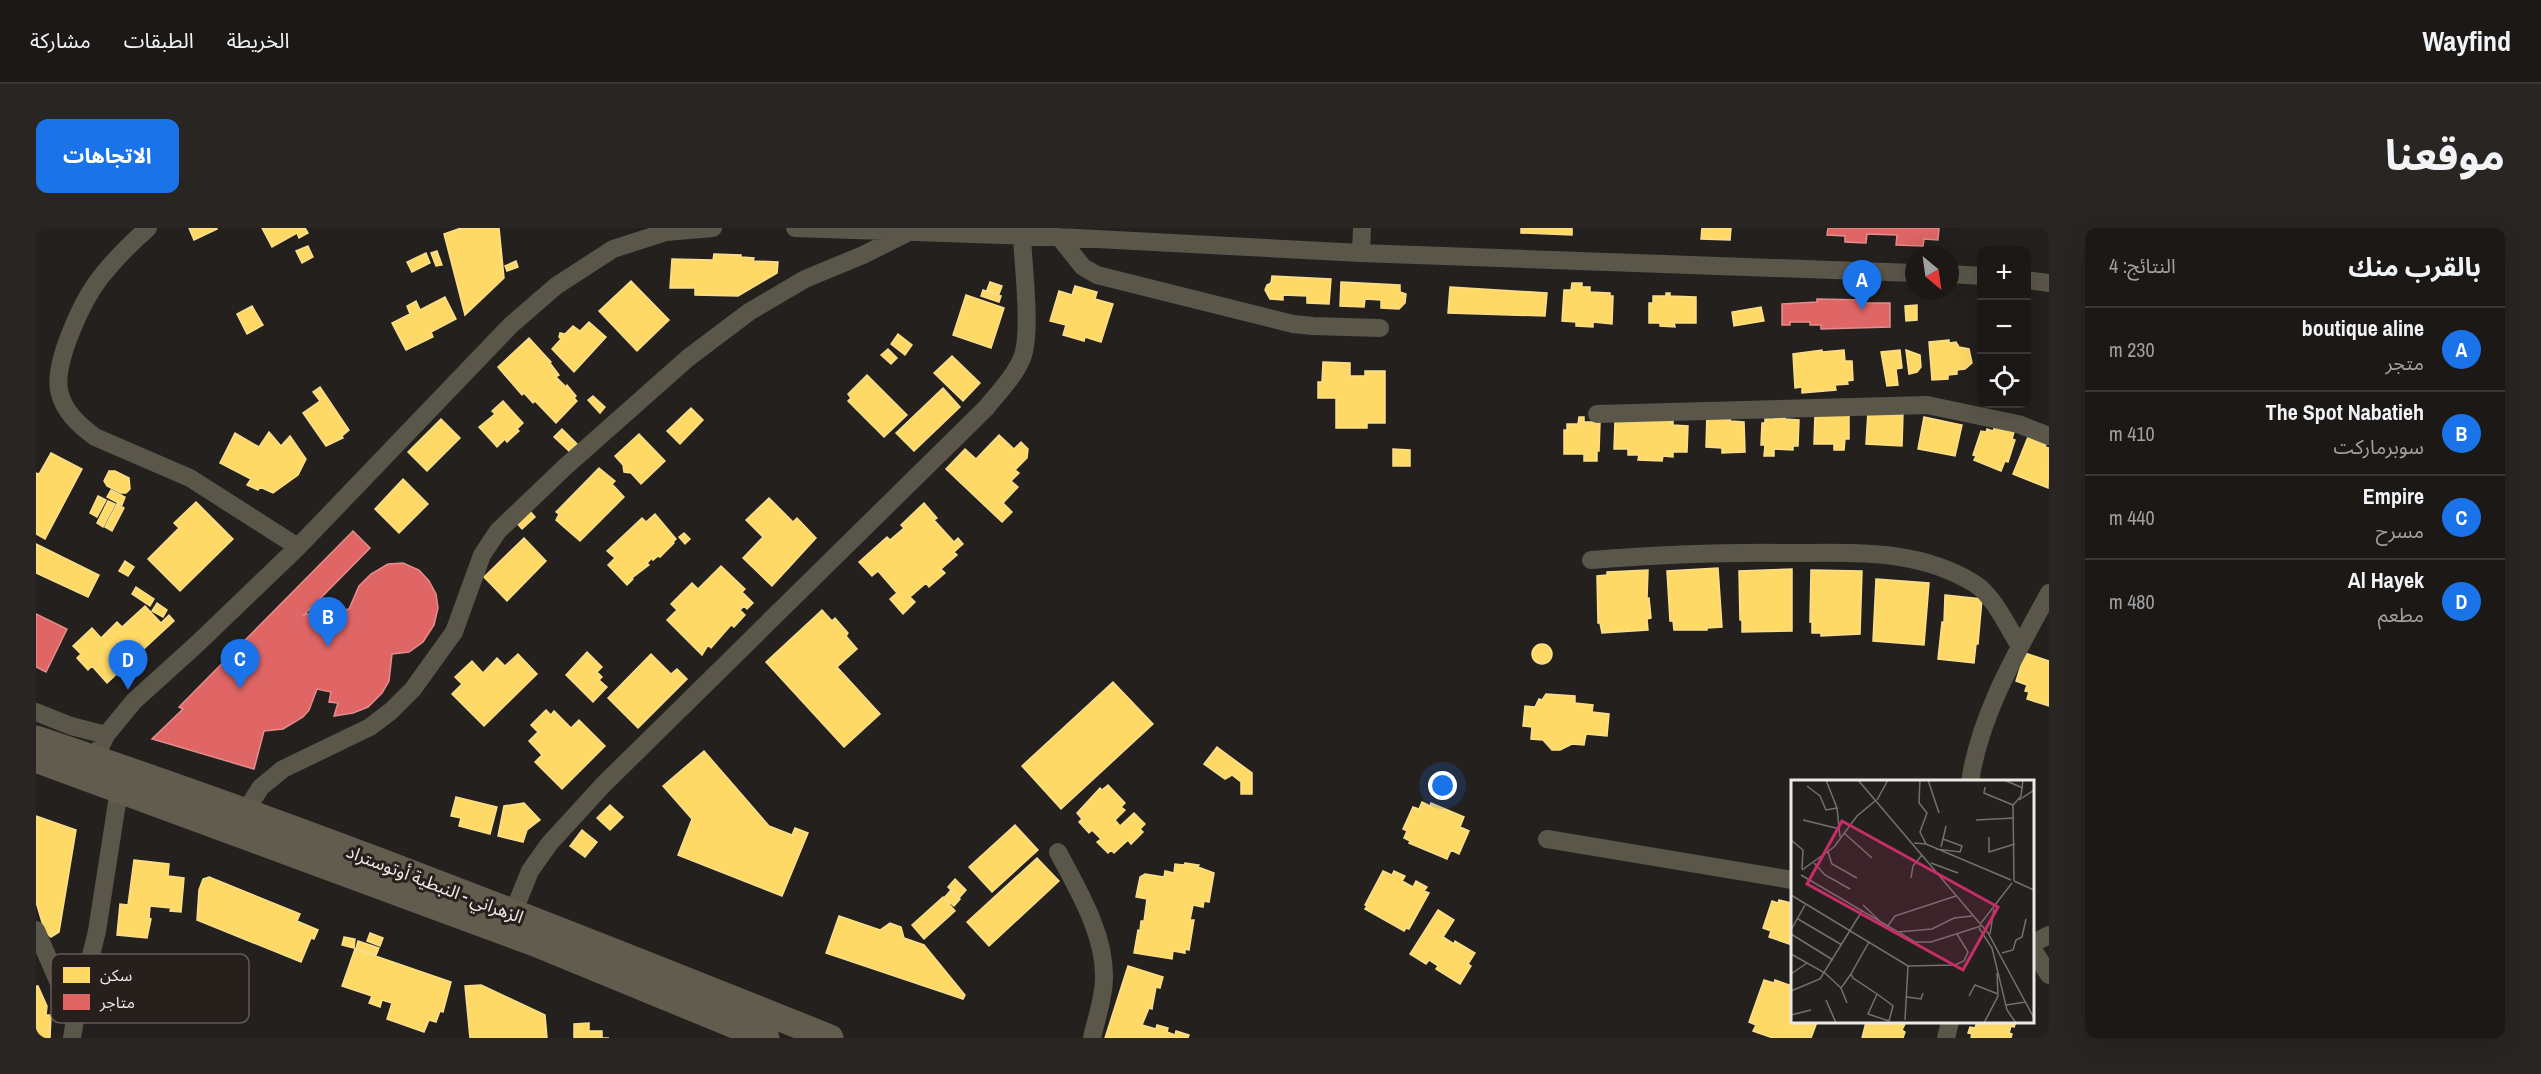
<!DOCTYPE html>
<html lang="ar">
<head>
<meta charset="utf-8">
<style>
	:root { --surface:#1b1816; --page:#282523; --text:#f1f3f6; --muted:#a0a0a1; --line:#393735; --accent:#1a73e8 }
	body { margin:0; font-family:"Archivo Narrow","Noto Sans Arabic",sans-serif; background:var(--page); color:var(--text); direction:rtl }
	.controls { position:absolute; right:18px; top:18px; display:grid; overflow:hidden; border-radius:12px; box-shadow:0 6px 24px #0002 }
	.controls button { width:54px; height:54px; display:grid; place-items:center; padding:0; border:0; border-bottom:2px solid var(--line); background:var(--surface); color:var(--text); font:30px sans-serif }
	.compass { position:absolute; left:1869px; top:18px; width:54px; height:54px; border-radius:50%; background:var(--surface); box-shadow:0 6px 24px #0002; rotate:151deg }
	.you { position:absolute; left:1407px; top:558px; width:21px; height:21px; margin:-15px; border:4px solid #fff; border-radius:50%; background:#1a73e8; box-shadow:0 0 0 9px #1a73e833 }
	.badge { display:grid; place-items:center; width:39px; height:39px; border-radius:50%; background:var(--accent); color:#fff; font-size:20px; font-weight:700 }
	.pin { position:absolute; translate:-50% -50px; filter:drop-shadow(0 2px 3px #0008) }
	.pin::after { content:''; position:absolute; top:32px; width:21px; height:18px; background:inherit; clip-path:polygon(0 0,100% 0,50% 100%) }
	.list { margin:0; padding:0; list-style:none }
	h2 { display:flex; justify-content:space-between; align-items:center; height:78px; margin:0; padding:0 24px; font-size:26px }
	h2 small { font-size:20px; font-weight:400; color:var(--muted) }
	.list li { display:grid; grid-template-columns:39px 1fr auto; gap:18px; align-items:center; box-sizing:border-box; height:84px; padding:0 24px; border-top:2px solid var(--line) }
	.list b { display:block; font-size:22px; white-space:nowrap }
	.list p { margin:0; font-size:20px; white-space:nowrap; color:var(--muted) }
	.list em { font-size:20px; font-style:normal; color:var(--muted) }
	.icon { flex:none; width:33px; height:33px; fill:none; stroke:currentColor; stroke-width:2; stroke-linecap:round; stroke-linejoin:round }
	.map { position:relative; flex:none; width:2013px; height:810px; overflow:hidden; direction:ltr; border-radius:12px }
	header { display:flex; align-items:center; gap:36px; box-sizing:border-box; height:84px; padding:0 30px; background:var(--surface); border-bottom:2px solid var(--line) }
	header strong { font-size:28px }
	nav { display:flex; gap:33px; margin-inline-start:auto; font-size:21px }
	.intro { display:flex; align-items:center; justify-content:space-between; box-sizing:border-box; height:144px; padding:0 36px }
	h1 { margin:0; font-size:42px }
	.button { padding:15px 27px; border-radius:12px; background:var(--accent); color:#fff; font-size:21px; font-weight:700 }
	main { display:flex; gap:36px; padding:0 36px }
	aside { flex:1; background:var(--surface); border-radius:12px; box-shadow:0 6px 24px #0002 }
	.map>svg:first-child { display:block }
	.homes { fill:#ffd966; stroke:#fade8c; stroke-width:1.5 }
	.shops { fill:#e06666; stroke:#e48d8c; stroke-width:1.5 }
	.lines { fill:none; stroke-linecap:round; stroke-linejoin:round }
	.minor { stroke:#5a564a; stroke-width:18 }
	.highway { stroke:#625c4e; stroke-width:27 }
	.labels { text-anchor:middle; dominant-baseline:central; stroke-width:6; stroke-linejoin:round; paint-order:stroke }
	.street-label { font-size:18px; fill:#ede8e6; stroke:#261f1c }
	.inset-road { fill:none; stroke:#74706e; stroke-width:1.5 }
	.view { fill:#c62d69; fill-opacity:0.15; stroke:#c62d69; stroke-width:3 }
	.inset-edge { fill:none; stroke:#ede8e6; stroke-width:3 }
	.key { fill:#261f1c; stroke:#625b59; stroke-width:1.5 }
	.key-label { font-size:16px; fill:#ede8e6 }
</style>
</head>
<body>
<header>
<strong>Wayfind</strong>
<nav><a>الخريطة</a><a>الطبقات</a><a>مشاركة</a></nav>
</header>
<div class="intro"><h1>موقعنا</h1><a class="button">الاتجاهات</a></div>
<main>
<aside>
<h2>بالقرب منك<small>النتائج: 4</small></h2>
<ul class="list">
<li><span class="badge">A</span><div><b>boutique aline</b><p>متجر</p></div><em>230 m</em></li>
<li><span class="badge">B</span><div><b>The Spot Nabatieh</b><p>سوبرماركت</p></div><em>410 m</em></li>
<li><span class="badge">C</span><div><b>Empire</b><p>مسرح</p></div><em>440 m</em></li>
<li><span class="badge">D</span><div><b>Al Hayek</b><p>مطعم</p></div><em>480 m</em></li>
</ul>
</aside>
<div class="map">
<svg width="2013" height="810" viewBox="0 0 2013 810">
	<rect width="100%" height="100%" fill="#24201e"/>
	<path class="homes" d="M153,0H180L181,1L158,12Z
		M226,0H269L272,5L263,10L261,5L236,19Z
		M425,0H463L468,50L429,87L408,6Z
		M1485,0H1536V7L1485,5Z
		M1666,0H1695L1694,12L1665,11Z
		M272,18L277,29L266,35L260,23Z
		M401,23L406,37L400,38L395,25Z
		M390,25L394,35L376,44L371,34Z
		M678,26L705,27V29L718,30L717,33L742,34L741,45L702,68L659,67V60H634L636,31L677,32Z
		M480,33L482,39L471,43L469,38Z
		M1236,48L1295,51L1293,76L1271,75V68L1247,67V72L1234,71L1229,62L1231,57L1235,55Z
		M595,53L633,92L601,123L563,83Z
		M954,54L966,58L963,66L951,62Z
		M1305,54L1364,57V64L1370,66L1369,75L1363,81L1345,80V72L1329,71L1328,79L1304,78Z
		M1536,55H1546V59H1554V64L1574,65V68H1577L1576,96L1557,94V99L1540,98V94L1526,93L1528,62H1535Z
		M1039,58L1061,64L1059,71L1077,76L1065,114L1049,109L1048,113L1027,107L1030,97L1014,93L1023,63L1036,67Z
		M1414,59L1511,65L1509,88L1412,85Z
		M947,62L965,68L963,74L945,68Z
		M1630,65H1634V68L1660,69V95H1638L1639,99L1624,98V95H1613V75H1617V68H1630Z
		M930,67L968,80L955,120L917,107Z
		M409,69L420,91L395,104L397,109L370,122L356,95L374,86L371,78L380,73L384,82Z
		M1881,77V92L1870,93L1869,78Z
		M216,78L227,97L211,106L201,86Z
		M1725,79L1728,93L1698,98L1696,84Z
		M553,94L570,109L538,144L516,121L525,111L523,109L524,105L529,106L537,98L544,103Z
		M862,106L876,117L869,127L855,116Z
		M493,110L515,134L514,135L523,147L520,149L530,159L531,157L540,168L538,170L541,173L520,195L499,173L497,175L488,165L486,167L462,139Z
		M1913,112V115L1920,114L1923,119L1933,121L1936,135L1929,141L1921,142V146L1912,147V151L1896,152L1893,114Z
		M852,121L861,130L855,136L845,127Z
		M1786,122V124L1808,122L1809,133H1816L1817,152L1811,153L1812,156L1799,157L1800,162L1766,165V159L1759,160L1757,126Z
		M1864,122L1866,140L1860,141L1862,157L1851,158L1845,124Z
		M1870,122L1884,127L1885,139L1881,144L1873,146Z
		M916,128L944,155L927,173L898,145Z
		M1287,134L1314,135V148H1329V143H1349V195H1331V200H1300V170H1282V154H1286Z
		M831,147L871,187L848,209L812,173L815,170L812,166Z
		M284,159L313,202L306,208L307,210L290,218L267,185L284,173L277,164Z
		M907,160L924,179L878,223L860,205Z
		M557,168L569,179L564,185L552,172Z
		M467,173L487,195L481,201L483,203L471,214L469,211L461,219L443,199L459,186L456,183Z
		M655,180L667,192L644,216L631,203Z
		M1832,183L1867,185L1866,218L1830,216Z
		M1671,184L1695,186L1694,193L1708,194L1709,224L1686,225V220L1670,219Z
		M1740,186H1749V191L1763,192L1762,218H1757V222L1738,221V228H1728L1729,217H1725L1726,195H1729V191H1739Z
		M1779,186H1813V211H1809L1808,222H1798V216H1778Z
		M1543,189H1548V194H1564L1563,223H1561V233H1548V226H1528V202H1531V196H1542Z
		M1888,189L1926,197L1919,228L1882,221Z
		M1637,190V197L1652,198L1651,224H1637V229L1627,228L1626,233L1602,232L1603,227H1592V221H1578L1579,193Z
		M405,191L424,210L391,243L372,224Z
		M1959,198L1978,204L1976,211L1979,212L1972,234L1969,233L1965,243L1938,232L1940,228L1937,227L1945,203L1950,204L1951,201L1957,203Z
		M526,201L541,216L533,223L518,209Z
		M233,204L245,218L254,208L270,231L262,247L237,265L224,259L222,262L211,257L215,251L184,235L199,205L223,219Z
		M603,206L629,233L605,256L595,245L588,244L587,237L579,228Z
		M963,207L978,221L985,214L992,221L991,230L979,242L983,245L975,253L982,259L967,275L976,284L966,294L910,241L929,221L940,231Z
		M1992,209L2010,216L2009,219L2013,220L2012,260L1977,246Z
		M1357,221L1374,222V238H1357Z
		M15,225L46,241L9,311L0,306V245L3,246Z
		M563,240L579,253L576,256L588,269L544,313L520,292L523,286L520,284Z
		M73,243H79L93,250L94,261L90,265H85L71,258L68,253Z
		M367,251L392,276L363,305L339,281Z
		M75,262L89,269L86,277L71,269Z
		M62,268L70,272L61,289L54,285Z
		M733,270L757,294L761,290L780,310L736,358L707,330L727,309L710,292Z
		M72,273L79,276L67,299L61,295Z
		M160,274L197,311L144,363L112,331L143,300L138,295Z
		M888,275L901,290L898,292L918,314L922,310L927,316L918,324L921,327L905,341L909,345L893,359L890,355L874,369L879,374L867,386L854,371L861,365L842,343L836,348L823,334L851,309L854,312L868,300L865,297Z
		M81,276L88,280L76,303L69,299Z
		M492,281L499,289L486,301L479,293Z
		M619,286L640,311L637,314L638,315L624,329L622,328L617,332L616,330L611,335L613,337L596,350L597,351L591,357L572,337L579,330L571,323L606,290L610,294Z
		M648,305L654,311L649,316L643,309Z
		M488,310L510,333L471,373L448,349Z
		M0,316L63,347L52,369L0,345Z
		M89,333L98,339L92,348L83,343Z
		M685,338L709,361L706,364L717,375L711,381L708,378L704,382L709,387L698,399L695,397L675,420L672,417L666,427L631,392L641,382L635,376L656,355L662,361Z
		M1682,340L1686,399L1671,400V402H1638L1637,393H1634L1631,343Z
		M1756,341V403L1706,404V392H1704L1703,343Z
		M1612,342L1611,370H1613L1615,390L1611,391L1612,402L1566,405L1564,395H1562L1561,348L1571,347V344Z
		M1775,342L1826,343L1824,406L1785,408V405H1776V394H1774Z
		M1840,351L1893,355L1888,417L1837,413Z
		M100,359L118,371L114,378L96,366Z
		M1909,367L1946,371L1942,416H1940L1938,435L1902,431L1906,394H1908Z
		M121,375L131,382L127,389L116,383Z
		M109,378L125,395L133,387L138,393L71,455L56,438L52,442L41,430L45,426L37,418L56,400L65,410L81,394L86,399Z
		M786,382L796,393L799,390L812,405L810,408L821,421L801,439L844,486L808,519L730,434Z
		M1496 426a10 10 0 1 1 20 0a10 10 0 1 1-20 0Z
		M551,424L566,439L561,444L566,449L563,452L571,459L557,474L530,447Z
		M1989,425L2013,433V478L1991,471L1993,464L1989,463L1991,457L1980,453Z
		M482,426L501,446L448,498L416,466L426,456L419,449L436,433L447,445L461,430L469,438Z
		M615,426L635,446L641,441L651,451L602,500L572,470Z
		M1077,454L1117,496L1025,581L986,538Z
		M1510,466L1539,468V475L1557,477L1556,484L1573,486L1571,508L1550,506L1548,517L1536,516L1524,522H1516L1507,512L1495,511L1496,499L1487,498L1489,478L1499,479L1503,471L1506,472Z
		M510,482L515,487L518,483L535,500L543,492L569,518L526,561L499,534L506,527L493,513L502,504L495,497Z
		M1181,519L1216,545V566H1205V554L1196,547L1189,551L1168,536Z
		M668,523L733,598L756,607L759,600L772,605L746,668L642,627L656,591L627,558Z
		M1072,557L1089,575L1085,579L1089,582L1079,592L1084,598L1098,585L1109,596L1104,601L1107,604L1095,616L1092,612L1078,625L1075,622L1072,625L1061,614L1065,611L1056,602L1053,605L1043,594L1046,591L1041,585L1064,560L1066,562Z
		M420,569L461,579L454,606L423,598L425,590L415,588Z
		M1386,574L1394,578L1395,575L1428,589L1424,599L1433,603L1423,626L1415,622L1411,631L1373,615L1374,613L1368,610L1371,603L1367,601L1377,579L1383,581Z
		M488,575L504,592L491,602L487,614L462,608L468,578Z
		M574,577L587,589L574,602L561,590Z
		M0,588L40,602L23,704L15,709L9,704L0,674Z
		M979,597L1002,622L956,664L933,639Z
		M546,602L561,614L549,629L534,618Z
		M1001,630L1023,653L953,718L931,694Z
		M98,632L133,636L132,648L148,650L145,684L134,683L135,680L114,678L113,690L115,691L111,710L81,707L84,676L92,677Z
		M1149,635L1163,637L1162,639L1178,645L1173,674L1168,673L1167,679L1157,677L1154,692H1158L1153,722L1149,721V725L1137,723L1136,731L1098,725L1102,702L1104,703L1105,693H1108L1111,671L1100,669L1104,649L1109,646L1128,649L1129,643L1138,645L1139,636L1148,637Z
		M1347,643L1356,647L1358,643L1369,648L1366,653L1377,659L1380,653L1391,659L1388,663L1393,665L1373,701L1370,700L1368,703L1329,681L1331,678L1329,677Z
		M173,649L264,686L261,693L282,702L278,711L275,710L265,734L161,692L163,662L167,651Z
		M919,651L930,662L923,670L912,659Z
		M914,663L924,671L918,678L908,670Z
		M907,669L919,683L888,711L876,697Z
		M1743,672L1756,675V717L1733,709L1735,703L1727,700L1736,673L1742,675Z
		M1402,682L1418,692L1407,709L1418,716L1419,713L1439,725L1432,736L1435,738L1424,756L1400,741L1402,738L1393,732L1390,736L1374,726Z
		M803,688L844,702L854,695L865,699L868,710L888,717L929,767L927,771L790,725Z
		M334,705L347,710L344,718L331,713Z
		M308,709L319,711L318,720L306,717Z
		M322,713L343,720L340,727L320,720Z
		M319,721L415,754L407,784L404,783L400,794L393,792L388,804L351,791L356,775L346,772L344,779L333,775L336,768L306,758Z
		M1092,738L1127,749L1124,760L1120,759L1116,781L1113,780L1106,797L1120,801L1121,797L1132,800L1131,804L1139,807L1140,803L1153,807L1152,810H1069Z
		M1728,752L1738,755L1739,752L1756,758V794H1781L1775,810H1737L1717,803L1720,797L1713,794Z
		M445,757L509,787L511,810H434L429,758Z
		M0,758H2L11,778L10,787H15L14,810H0Z
		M1830,794H1874H1870L1866,802L1869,804L1867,810H1826Z
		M1941,794H1980L1978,799L1975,798L1973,805L1976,806L1975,810H1935L1936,806L1932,805L1934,799L1939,800Z
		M553,795V803H566V810H573H538V796Z"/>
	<path class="shops" d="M1792,0H1903L1902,12L1888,11L1887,18L1860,17L1861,7L1831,6L1830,15L1809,14V8L1791,7Z
		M1781,71L1828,72V75H1854V99L1785,101V97H1774V94H1754V97H1746V76L1781,74Z
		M317,303L334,320L268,387L286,382L289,385L313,381L323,358L335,346L352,336L367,335L383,342L393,353L400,366L402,380L398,397L387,414L373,424L356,426L353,453L346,465L332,479L317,485L298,488L302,475L293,474L295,464L281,461L273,482L267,489L247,501L228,503L218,541L116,511L147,481L143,479Z
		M0,386L31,401L10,444L0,439Z"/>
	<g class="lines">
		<path class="minor" d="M112,0C95,15 78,32 64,50C46,73 18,134 23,162C27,183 43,197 59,209L154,250L262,319
			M759,0L1023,9L1325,25L1878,45
			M1023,9L1047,39L1061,47L1257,96L1277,98L1344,100
			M1325,25L1326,0
			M1914,46L1946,48
			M1990,52L2013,55
			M1561,186L1891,177L1982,196L2013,208
			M1555,332C1621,327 1686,324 1752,325C1817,325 1882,320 1939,356C1958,368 1973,401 1984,419
			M0,484L35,498L70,507
			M59,530L70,507L98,473L161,416L262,319L475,97L520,58L577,21L630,4L677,0
			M1934,554C1944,486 1981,424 2013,365
			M208,585L225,559L247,541L334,499L355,483L377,461L418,404L446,327L462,303L529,239L652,130L713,84L769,51L827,27L869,6
			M1511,611L1756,652
			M1022,624C1042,662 1069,706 1068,750C1068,770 1060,791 1056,810
			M477,685L494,643L513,616L567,557L950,180C963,164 978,149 986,130C996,105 987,37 986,8
			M0,702L39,792
			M1996,716L2013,707
			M1996,720L2013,747
			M36,810L39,792L61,703L83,562
			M1910,810L1914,794"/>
		<path class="highway" d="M0,511C268,600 532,705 794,810
			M0,531L499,715L730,810"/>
	</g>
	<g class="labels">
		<g class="street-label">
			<text transform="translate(399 656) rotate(21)">الزهراني - النبطية أوتوستراد</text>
		</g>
	</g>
	<g transform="translate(1755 552)">
		<rect width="243" height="243" fill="#24201e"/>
		<path class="inset-road" d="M35,0L46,28L49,57M67,0L197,153L243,238M129,0L128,23L136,33L129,52L135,64M137,0L148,33M213,0L232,8M16,6L29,16L35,30L46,28M194,7L193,13L222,25M86,20L97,0M228,20L243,10M12,40L49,49M185,40L223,38M53,53L81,78M198,57V72L224,64M0,60L12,70L11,89M123,63L135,64L220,100M150,67L155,46M145,69L169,72L171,66L152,59M37,72L41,84L66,98M23,83L34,95L59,109M140,83L167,93M11,90L43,67L66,36L84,21M10,95L124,162H140L190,146M120,98L122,86L131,75M223,101L222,25L230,16L232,0M223,101L243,110M0,115L117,186L164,185L173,181L177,172L166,154M72,125L93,145M7,139L51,165M190,143L221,103M96,147L104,136L165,116M188,148L201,168L216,230L225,243M0,150L14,125M107,152L141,149L163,138L181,136M0,154L42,180M199,154L203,129M78,162L60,194L62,198L86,214L97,222L102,226L98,241L77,234L86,214M211,173L222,170L225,160L231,157L235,139M0,174L34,193L50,208M0,194L16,183M0,211L29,199L71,131M178,216L184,205L207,214M116,217L130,219L132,213M35,220L45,243M56,223L50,208L60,194M215,225L235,222M0,235L20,230M114,240L117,186M193,243L207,216L206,193"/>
		<path class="view" d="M51,41L207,127L172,190L16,104Z"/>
		<rect width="243" height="243" class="inset-edge"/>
	</g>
	<rect x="15" y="726" width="198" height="69" rx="9" class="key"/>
	<rect x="27" y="739" width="27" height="16" fill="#ffd966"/>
	<rect x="27" y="766" width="27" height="16" fill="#e06666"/>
	<g class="key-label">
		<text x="64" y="753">سكن</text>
		<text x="64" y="780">متاجر</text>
	</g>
</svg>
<div class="controls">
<button>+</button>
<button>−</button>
<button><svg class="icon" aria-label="locate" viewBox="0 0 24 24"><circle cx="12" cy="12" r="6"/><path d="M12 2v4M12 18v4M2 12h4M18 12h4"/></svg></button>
</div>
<svg class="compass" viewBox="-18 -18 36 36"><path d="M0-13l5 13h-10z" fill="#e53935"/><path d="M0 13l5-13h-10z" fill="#a0a0a1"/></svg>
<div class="you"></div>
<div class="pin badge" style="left:1826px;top:82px">A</div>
<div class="pin badge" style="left:292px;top:419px">B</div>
<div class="pin badge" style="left:204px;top:461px">C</div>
<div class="pin badge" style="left:92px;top:462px">D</div>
</div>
</main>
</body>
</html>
